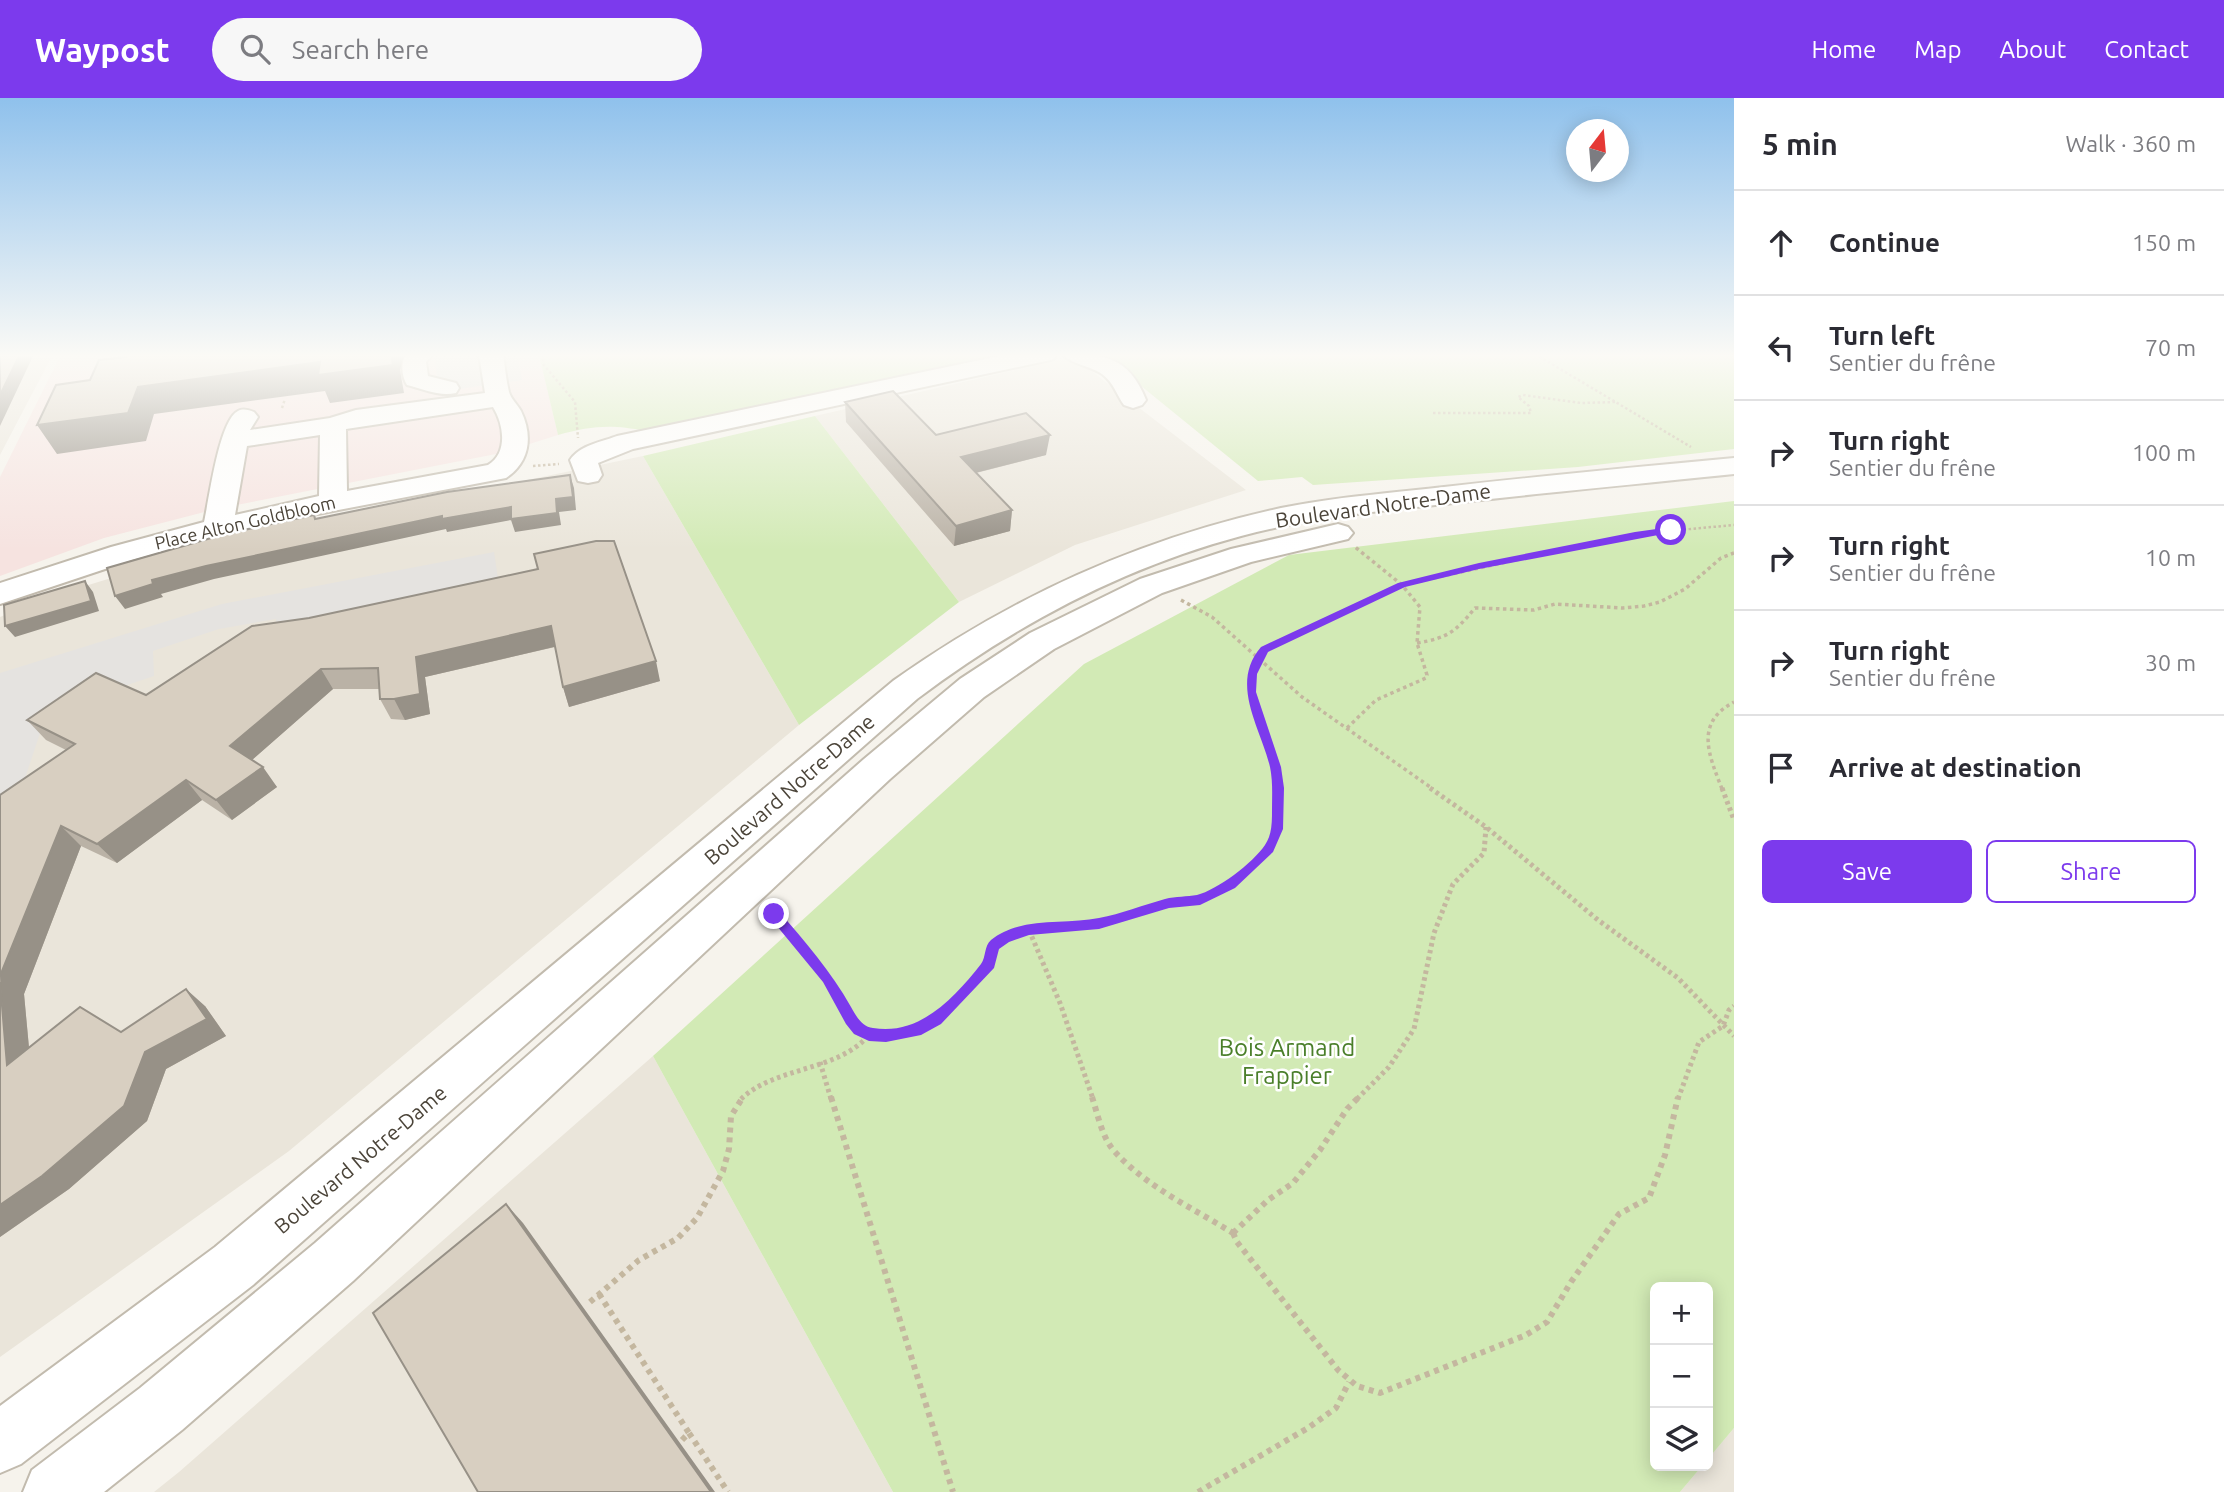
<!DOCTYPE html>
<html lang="en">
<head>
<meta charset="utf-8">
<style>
	:root { --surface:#fff; --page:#f7f7f7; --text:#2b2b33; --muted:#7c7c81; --line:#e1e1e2; --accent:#7c3aed }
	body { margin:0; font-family:Ubuntu,sans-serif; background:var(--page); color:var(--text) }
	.controls { position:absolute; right:21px; bottom:21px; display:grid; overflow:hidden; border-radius:10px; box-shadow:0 4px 18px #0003 }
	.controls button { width:63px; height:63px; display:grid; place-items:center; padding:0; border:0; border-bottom:2px solid var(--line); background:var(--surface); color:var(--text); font:35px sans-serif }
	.compass { position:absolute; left:1566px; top:21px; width:63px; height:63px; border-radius:50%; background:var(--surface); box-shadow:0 4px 18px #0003; rotate:16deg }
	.stop { position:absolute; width:21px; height:21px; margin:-16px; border:5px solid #7c3aed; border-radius:50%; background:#fff }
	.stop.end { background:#7c3aed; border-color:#fff; box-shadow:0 2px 7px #0008 }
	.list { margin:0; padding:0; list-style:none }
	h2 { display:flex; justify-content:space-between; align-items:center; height:91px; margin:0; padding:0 28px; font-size:30px }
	h2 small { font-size:23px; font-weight:400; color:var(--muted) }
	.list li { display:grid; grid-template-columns:46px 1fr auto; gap:21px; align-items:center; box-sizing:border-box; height:105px; padding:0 28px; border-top:2px solid var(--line) }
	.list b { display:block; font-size:26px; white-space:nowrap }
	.list p { margin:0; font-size:23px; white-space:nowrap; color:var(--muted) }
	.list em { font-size:23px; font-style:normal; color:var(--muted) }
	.actions { display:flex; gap:14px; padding:21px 28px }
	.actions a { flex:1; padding:16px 0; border:2px solid var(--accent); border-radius:10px; text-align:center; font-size:24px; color:var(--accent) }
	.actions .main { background:var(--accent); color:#fff }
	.icon { flex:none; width:38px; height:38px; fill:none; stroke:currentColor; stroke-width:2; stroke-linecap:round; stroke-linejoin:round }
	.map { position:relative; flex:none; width:1734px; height:1394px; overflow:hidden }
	header { display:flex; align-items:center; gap:42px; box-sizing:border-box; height:98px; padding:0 35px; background:var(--accent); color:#fff }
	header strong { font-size:33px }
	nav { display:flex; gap:38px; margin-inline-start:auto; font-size:24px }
	.search { width:490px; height:63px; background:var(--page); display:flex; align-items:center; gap:18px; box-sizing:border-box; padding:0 24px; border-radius:38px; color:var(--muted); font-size:26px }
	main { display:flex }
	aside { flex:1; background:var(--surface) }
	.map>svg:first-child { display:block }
	.residential { fill:#eae5da }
	.medical { fill:#f6e3e0 }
	.green { fill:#d2eab5 }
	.parking { fill:#e5e3e0 }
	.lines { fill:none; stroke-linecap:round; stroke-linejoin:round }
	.minor-casing { stroke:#c2bbae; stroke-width:4 }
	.path-far3 { stroke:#c4b79f; stroke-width:2.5; stroke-dasharray:2.5 2.5; stroke-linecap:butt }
	.path-far2 { stroke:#c4b79f; stroke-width:3.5; stroke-dasharray:3.5 3.5; stroke-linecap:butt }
	.path-far1 { stroke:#c4b79f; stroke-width:5; stroke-dasharray:3.5 3.5; stroke-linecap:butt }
	.path { stroke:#c4b79f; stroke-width:6; stroke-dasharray:5 5; stroke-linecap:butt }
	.minor { fill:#fff; fill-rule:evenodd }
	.wall { fill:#bab2a6 }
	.shaded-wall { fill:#979187 }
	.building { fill:#d8cfc1; stroke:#979187; stroke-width:2 }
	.route { fill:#7c3aed }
	.labels { text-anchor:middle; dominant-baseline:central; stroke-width:5; stroke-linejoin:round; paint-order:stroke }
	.far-street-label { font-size:18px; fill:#4b4439; stroke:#fff }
	.street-label { font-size:21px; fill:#4b4439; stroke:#fff }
	.near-park-label { font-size:24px; fill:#4a7f2a; stroke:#fff }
</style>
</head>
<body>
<header>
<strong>Waypost</strong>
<div class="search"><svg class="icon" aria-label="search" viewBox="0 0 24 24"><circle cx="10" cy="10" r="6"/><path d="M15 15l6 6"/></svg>Search here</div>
<nav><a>Home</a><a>Map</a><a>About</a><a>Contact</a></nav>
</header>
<main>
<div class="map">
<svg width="1734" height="1394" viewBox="0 0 1734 1394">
	<rect width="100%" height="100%" fill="#f6f3ec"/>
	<path class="residential" d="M0,256H53L0,357Z
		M1073,259L1246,392L1075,447L959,504L815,318Z
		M643,358L799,627L289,1053L0,1259V519L43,501L225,445Z
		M653,958L893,1394H154L179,1374Z
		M1734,1330V1394H1680L1702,1368H1708V1361Z"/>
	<path class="medical" d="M61,256H539L558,337L501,355L216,411L104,440L0,478V379Z"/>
	<path class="green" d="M1013,256L645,333C611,326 591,328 558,337L539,257Z
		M1734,256V351L1578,369L1313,387L1302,379L1258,383L1103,257Z
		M815,318L959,504L799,627L643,358Z
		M1734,403V1330L1708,1361V1189H1655V1368H1702L1680,1394H893L653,958L1084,566L1289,457Z"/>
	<path class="parking" d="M517,256L522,282L438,294L435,257Z
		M494,454L498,481L277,529L276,521L219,531L153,553L154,578L47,614L24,683L0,704V575L222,506Z"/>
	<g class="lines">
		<g class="minor-casing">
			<path id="minor" d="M433,256L426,264L428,278L456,285L459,290L456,295C440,299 423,291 407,287C402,279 400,265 406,257Z
				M479,256H503C505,269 506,282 509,294C511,301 517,306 521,313C533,338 530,364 506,380L307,418L194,445L132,462L0,506V485L111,449L204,424C209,402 219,322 238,313C243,310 249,312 254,314L258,319L250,332L330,320L356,312L485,295ZM493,309C504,327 508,355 488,367L347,393L346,331ZM320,337L319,398L235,417L247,348Z
				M1009,256H1057L1054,261L1046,263L633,351L598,365L602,377L598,383L588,385L578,383L570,362C580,347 601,344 617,338Z
				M1063,256C1103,256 1129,258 1146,302L1142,307L1133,310L1124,307C1116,296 1114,285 1102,276C1091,268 1070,266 1063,256Z
				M1734,360V376C1638,386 1541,395 1445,406C1376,413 1308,420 1241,438C1122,470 1015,527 917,601L253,1187L21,1366L0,1375V1308L215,1149L893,583C1011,499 1139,441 1281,410C1335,399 1390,395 1444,389C1541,378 1637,369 1734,360Z
				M1338,426L1348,429L1353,435L1348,441L1251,464L1162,495L1054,551L984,599L890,681L353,1183L182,1332L104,1394H23L32,1372L140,1290L315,1145L864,661L960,581L1030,535L1140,481L1231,451Z"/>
		</g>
		<path class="path-far3" d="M543,256V266L575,304L578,340
			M1535,256L1691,349
			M282,310L285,301
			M1433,315H1531L1529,308L1518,299L1523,297L1581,305L1616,304
			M533,368L559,366
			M1575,448L1635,436L1734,427"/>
		<path class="path-far2" d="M1181,502L1212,519L1302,599L1433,691
			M1417,545C1448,540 1455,534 1475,510L1534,512L1555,506L1623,510L1644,508L1660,504L1685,491L1721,460L1734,455
			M1347,630L1376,602L1426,580L1427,577L1417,545L1420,509L1402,487L1355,449
			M1277,691C1278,640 1233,603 1264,552L1402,487L1584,447
			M1722,691C1709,657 1694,625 1734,604"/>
		<path class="path-far1" d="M1430,690L1486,729L1598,822L1678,880L1734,938
			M1722,690L1734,722
			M767,813L785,826L815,862L858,931L873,937L905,935L930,925L956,904L979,878L993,848L1005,841L1030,833L1106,824L1168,805L1200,802L1222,791L1257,763L1273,742L1277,729V690
			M1029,832L1060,905L1093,1001
			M820,964L831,1001
			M741,1001C776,968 837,974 869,937
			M1357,1001L1389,969L1414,931L1434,835L1453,786L1484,755L1486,729
			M1678,1001L1699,944L1723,928L1729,912L1734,908"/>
		<path class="path" d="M831,999L953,1394
			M1092,999C1098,1017 1102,1040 1115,1054C1147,1089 1194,1111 1233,1135
			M1233,1135L1237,1144L1338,1272L1357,1288L1380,1295L1526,1237L1547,1224L1571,1184L1619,1116L1649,1100L1665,1057L1678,999
			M1233,1135L1268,1102L1293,1085L1320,1052L1347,1011L1359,999
			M599,1196L689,1335
			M590,1204L639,1162L678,1140L697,1120L723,1073L729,1051L731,1018L743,999
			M682,1342L689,1335L728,1394
			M1198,1394L1308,1330L1336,1310L1349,1284"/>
		<use href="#minor" class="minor"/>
	</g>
	<path class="wall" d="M845,304L936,337L1046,357L976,375L1012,412L1010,433L954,448L846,324Z
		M538,471L660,583L569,609L563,589L555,549L425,579L430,616L405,622L391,621L380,601L379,591H333L252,662L277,689L232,722L202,702L117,765L81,748L24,896L29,949L121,934L205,908L226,938L166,971L147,1023L69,1091L0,1139V697L66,652L46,642L27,622L146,597L309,520Z"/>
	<path class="shaded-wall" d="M20,256H34L0,328V297Z
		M391,256H404L400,272L404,295L330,305L325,293L154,316L146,343L57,356L37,327L138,289L320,264Z
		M1050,337L1046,357L959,379L961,359Z
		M570,377L574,390L576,412L559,414L561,427L515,434L511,422L447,434L446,431L214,481L161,496L163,499L125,511L115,498L152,482L206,468L442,418L556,401Z
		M1012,412L1010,433L954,448L956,428Z
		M85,483L93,494L99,513L15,539L5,528Z
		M551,528L558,548L425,579L430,616L405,622L394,601L416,559Z
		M656,563L660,583L569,609L563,589Z
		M321,571L333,591L245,668L230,648Z
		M263,669L277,689L232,722L216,702Z
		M186,682L202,702L117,765L97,746Z
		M61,728L81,748L24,896L32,983L7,967L0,878Z
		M186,891L205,908L226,938L166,971L147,1023L69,1091L0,1139V1107L145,954Z
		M506,1106L523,1125L715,1394H711Z"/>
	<path class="building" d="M0,256H20L0,297Z
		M127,256H391L393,267L318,277L320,264L138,289L128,315L37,327L56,287L90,282L99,262L126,259Z
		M893,293L936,337L1026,315L1050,337L961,359L1012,412L956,428L845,304Z
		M570,377L573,399L556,401L557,415L511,421V409L442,421V418L206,468L152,482L153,486L115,498L107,470L225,436L314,417L315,421L447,394Z
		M596,443H614L656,563L563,589L551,528L416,559L420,596L394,601H380L378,570L321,571L230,648L263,669L216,702L186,682L97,746L61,728L0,878V697L75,646L27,622L96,575L146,597L252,528L309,520L538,471L534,456Z
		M85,483L91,503L5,528L4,507Z
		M0,884L7,967L80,909L121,934L186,891L207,921L145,954L124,1008L42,1078L0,1107Z
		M506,1106L711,1394H478L373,1215Z"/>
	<linearGradient id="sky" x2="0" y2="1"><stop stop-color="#8fc1ec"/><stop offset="0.57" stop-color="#fbfaf6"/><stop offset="1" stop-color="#fbfaf6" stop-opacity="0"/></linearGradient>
	<rect width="1734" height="452" fill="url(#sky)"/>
	<path class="route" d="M1671,429L1675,432L1674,434L1479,471L1405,489L1268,554L1257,576L1256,594L1281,669L1284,690L1283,731L1273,754L1235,790L1200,807L1169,810L1099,831L1029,837L1009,844L999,851L994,870L941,926L921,937L886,944L869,943L854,936L846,926L823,884L767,816L774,810L778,812C805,844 831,873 851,909C856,918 862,929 873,930C920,938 955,899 981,866C986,859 984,848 991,842C1020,818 1065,827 1099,820C1121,816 1143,807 1165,801C1176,798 1187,799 1197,797C1217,792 1253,765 1265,747C1272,737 1272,724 1272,712C1272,697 1273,684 1270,669C1261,630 1229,586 1261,549L1398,485L1479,465L1635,434Z"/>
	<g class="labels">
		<g class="far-street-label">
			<text transform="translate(245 424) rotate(-13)">Place Alton Goldbloom</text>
		</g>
		<g class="street-label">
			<text transform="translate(1383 407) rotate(-8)">Boulevard Notre-Dame</text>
			<text transform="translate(789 691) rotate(-41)">Boulevard Notre-Dame</text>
			<text transform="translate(360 1061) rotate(-40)">Boulevard Notre-Dame</text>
		</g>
		<g class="near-park-label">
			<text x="1287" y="949">Bois Armand<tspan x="1287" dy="28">Frappier</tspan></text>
		</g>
	</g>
</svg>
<div class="controls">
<button>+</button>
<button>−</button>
<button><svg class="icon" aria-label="layers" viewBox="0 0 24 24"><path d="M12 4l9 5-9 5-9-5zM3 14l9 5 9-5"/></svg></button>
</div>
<svg class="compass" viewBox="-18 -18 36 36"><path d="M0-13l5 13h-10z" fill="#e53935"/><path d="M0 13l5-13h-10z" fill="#7c7c81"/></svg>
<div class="stop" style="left:1671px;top:432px"></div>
<div class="stop end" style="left:774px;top:816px"></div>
</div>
<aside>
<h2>5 min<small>Walk · 360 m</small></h2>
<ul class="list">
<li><svg class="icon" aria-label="ahead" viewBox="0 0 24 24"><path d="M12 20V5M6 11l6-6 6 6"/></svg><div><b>Continue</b></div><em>150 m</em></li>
<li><svg class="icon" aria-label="left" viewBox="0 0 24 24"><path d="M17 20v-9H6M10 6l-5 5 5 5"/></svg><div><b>Turn left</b><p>Sentier du frêne</p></div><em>70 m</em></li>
<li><svg class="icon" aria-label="right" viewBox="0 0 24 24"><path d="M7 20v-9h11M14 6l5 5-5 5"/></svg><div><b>Turn right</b><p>Sentier du frêne</p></div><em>100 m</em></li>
<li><svg class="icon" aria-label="right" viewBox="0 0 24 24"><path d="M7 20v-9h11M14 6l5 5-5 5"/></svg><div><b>Turn right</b><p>Sentier du frêne</p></div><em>10 m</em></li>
<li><svg class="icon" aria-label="right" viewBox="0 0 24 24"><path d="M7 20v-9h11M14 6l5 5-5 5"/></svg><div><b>Turn right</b><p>Sentier du frêne</p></div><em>30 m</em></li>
<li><svg class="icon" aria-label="arrive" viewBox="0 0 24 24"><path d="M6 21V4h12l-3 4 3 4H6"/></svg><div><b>Arrive at destination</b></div></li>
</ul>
<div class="actions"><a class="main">Save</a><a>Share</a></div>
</aside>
</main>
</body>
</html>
